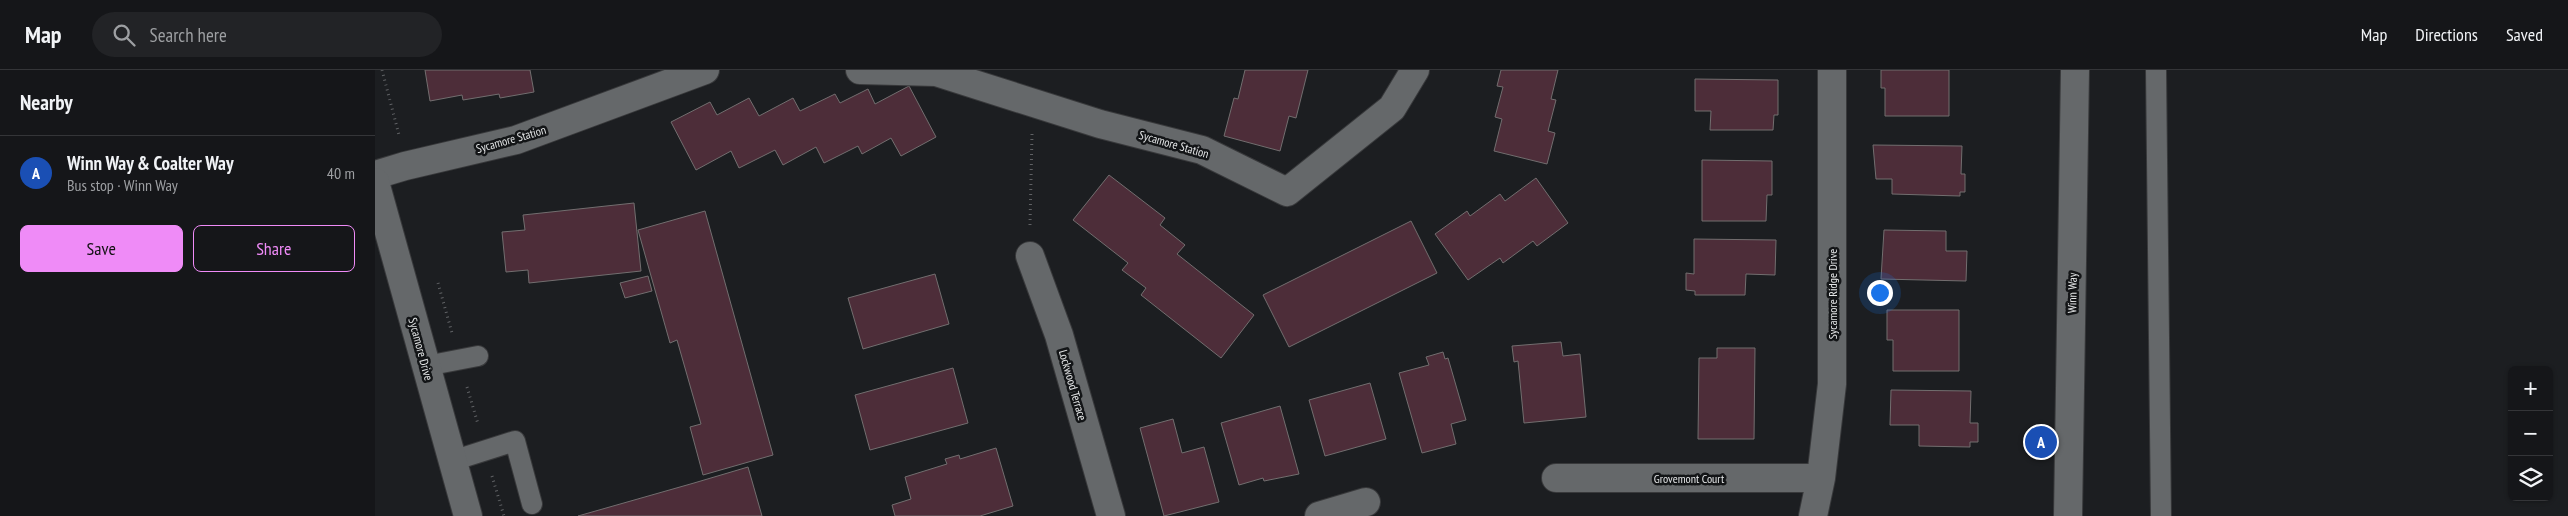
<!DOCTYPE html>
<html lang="en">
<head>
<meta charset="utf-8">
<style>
	:root { --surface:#151619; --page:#222326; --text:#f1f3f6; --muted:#9d9fa2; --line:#343538; --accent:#ef8bf7 }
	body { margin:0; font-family:"PT Sans Narrow",sans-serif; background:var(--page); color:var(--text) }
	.controls { position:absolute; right:15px; bottom:15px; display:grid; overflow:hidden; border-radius:8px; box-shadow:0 1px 4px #0004 }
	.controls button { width:45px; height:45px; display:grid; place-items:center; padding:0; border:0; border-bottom:1px solid var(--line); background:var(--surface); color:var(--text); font:25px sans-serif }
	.you { position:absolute; left:1504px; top:222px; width:18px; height:18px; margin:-12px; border:4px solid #fff; border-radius:50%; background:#1a73e8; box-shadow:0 0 0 8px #1a73e833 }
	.badge { display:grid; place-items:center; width:32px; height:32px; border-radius:50%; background:var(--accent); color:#fff; font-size:16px; font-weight:700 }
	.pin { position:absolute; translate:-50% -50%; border:2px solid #fff; box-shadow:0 1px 5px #0006 }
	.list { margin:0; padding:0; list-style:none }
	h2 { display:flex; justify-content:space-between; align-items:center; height:65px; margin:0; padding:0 20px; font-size:21px }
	h2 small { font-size:16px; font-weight:400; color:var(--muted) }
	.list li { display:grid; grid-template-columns:32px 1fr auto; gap:15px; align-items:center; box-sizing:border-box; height:75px; padding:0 20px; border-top:1px solid var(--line) }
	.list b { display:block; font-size:19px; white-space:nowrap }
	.list p { margin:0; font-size:16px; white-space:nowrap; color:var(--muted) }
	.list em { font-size:16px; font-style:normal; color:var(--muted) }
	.actions { display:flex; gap:10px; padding:15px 20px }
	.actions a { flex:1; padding:11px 0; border:1px solid var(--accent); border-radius:8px; text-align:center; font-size:18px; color:var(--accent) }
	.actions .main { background:var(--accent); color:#111 }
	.icon { flex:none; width:28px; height:28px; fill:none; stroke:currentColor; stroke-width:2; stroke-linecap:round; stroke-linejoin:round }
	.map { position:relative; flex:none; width:2193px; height:446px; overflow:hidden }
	header { display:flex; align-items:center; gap:30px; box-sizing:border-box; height:70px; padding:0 25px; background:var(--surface); border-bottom:1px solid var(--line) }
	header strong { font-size:24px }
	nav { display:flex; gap:28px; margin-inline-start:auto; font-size:18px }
	.search { width:350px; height:45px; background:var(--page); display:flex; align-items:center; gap:12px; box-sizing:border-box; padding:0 18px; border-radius:28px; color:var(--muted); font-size:19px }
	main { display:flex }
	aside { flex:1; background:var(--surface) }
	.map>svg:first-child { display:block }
	.building { fill:#4d2d39; stroke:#726e6f }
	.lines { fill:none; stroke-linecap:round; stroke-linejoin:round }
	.lane-casing { stroke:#38393b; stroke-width:22 }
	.street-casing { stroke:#38393b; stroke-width:30 }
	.secondary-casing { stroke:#38393b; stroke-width:30 }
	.path { stroke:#606265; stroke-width:3; stroke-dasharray:1 4; stroke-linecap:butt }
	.lane { stroke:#65686a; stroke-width:20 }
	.street { stroke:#65686a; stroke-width:28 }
	.secondary { stroke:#65686a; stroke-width:28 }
	.labels { text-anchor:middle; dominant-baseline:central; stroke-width:5; stroke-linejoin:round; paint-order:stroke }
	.street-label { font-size:12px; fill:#e5e7e8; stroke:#131517 }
</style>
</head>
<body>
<header>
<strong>Map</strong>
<div class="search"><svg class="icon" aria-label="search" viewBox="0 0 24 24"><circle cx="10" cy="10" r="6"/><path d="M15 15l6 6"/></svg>Search here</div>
<nav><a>Map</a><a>Directions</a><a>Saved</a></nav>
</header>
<main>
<aside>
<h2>Nearby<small></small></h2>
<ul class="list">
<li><span class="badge" style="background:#1a4fb4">A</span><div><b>Winn Way &amp; Coalter Way</b><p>Bus stop · Winn Way</p></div><em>40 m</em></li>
</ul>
<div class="actions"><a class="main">Save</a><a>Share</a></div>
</aside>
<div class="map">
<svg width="2193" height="446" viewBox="0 0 2193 446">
	<rect width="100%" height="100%" fill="#1c1e21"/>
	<path class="building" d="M50,0H155L159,22L125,28L124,24L88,30L87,25L55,31Z
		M870,0H933L921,48L914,46L905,81L849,66L859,28L863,29Z
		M1126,0H1183L1176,29L1181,30L1173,61L1180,63L1172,94L1119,81L1127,49L1120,47L1128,17L1122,16Z
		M1506,0H1574V46H1510V18H1506Z
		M1320,9L1403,10V45H1399L1398,60H1335L1336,41H1320Z
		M534,16L561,67L526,86L516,68L487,84L483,76L449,93L441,77L408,95L400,80L364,98L356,81L321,100L296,52L335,32L342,45L374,28L384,46L418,28L425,41L460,24L465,33L493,19L500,34Z
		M1498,75L1587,76L1586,104H1590V122H1585V126L1517,124V109H1501Z
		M1327,90L1397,91V125H1392L1391,151H1327Z
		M734,105L790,148L785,155L810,175L802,184L879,245L846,288L766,225L771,218L747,200L753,193L698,150Z
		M1161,108L1193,153L1162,176L1158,171L1128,193L1125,188L1093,210L1060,164L1092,141L1095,146L1125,124L1130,131Z
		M259,133L266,201L154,213L153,200L131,202L127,162L150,160L148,145Z
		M330,141L398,385L328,405L315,357L326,354L302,270L295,273L263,160Z
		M1036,151L1062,203L914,277L888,225Z
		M1509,160L1571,161V181H1592L1591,211L1506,209Z
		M1319,169L1401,170L1400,205L1371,204L1370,225H1320V221L1311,220V203L1319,204Z
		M560,204L574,254L488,279L473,228Z
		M273,206L277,221L250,228L245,213Z
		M1512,240H1584V301H1518V270H1512Z
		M1186,272L1188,286L1205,284L1211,347L1149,353L1143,291L1139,292L1137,276Z
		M1342,278H1380L1379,369H1323L1324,288H1342Z
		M1068,282L1070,289L1073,288L1091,350L1076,354L1081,374L1047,383L1024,303L1054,295L1051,287Z
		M578,298L593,353L495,380L480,325Z
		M995,313L1011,369L950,386L934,330Z
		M1516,320L1596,321L1595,353H1603V372H1595V377L1544,376V355H1515Z
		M905,336L924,404L889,411L888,408L864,415L846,353Z
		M798,349L807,383L829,377L844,432L789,446L765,358Z
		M621,378L638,436L605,446H520L517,435L536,429L530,407L572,394L570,389L584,385L585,389Z
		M373,397L387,446H203L319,413Z"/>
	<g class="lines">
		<g class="lane-casing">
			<path id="lane" d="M1781,0L1786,446
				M51,296L103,286
				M77,391L140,371L157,434"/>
		</g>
		<g class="street-casing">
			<path id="street" d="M485,0L561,2L725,54L827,80L912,122L1017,38L1040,0
				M0,105L30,96L141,70L330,0
				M655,186L684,265L736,446
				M1181,408H1446
				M944,446L991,432
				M1438,446L1446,408L1457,314V0"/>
		</g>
		<g class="secondary-casing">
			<path id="secondary" d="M0,112L93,446
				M1693,446L1700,0"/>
		</g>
		<path class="path" d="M7,0L24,65
			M655,155L657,64
			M63,213L77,263
			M92,317L103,354
			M117,406L129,446"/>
		<use href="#lane" class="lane"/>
		<use href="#street" class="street"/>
		<use href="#secondary" class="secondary"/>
	</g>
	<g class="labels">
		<g class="street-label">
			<text transform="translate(136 69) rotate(-16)">Sycamore Station</text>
			<text transform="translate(799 74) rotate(16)">Sycamore Station</text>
			<text transform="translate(1697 223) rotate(-89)">Winn Way</text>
			<text transform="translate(1457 224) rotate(-90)">Sycamore Ridge Drive</text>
			<text transform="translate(46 279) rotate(75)">Sycamore Drive</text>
			<text transform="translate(698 315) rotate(74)">Lockwood Terrace</text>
			<text x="1314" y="408">Grovemont Court</text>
		</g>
	</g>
</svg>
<div class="controls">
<button>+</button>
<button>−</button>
<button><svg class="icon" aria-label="layers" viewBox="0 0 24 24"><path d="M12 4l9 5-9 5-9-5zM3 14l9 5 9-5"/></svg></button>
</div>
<div class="you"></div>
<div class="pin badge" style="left:1666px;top:372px;background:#1a4fb4">A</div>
</div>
</main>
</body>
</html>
